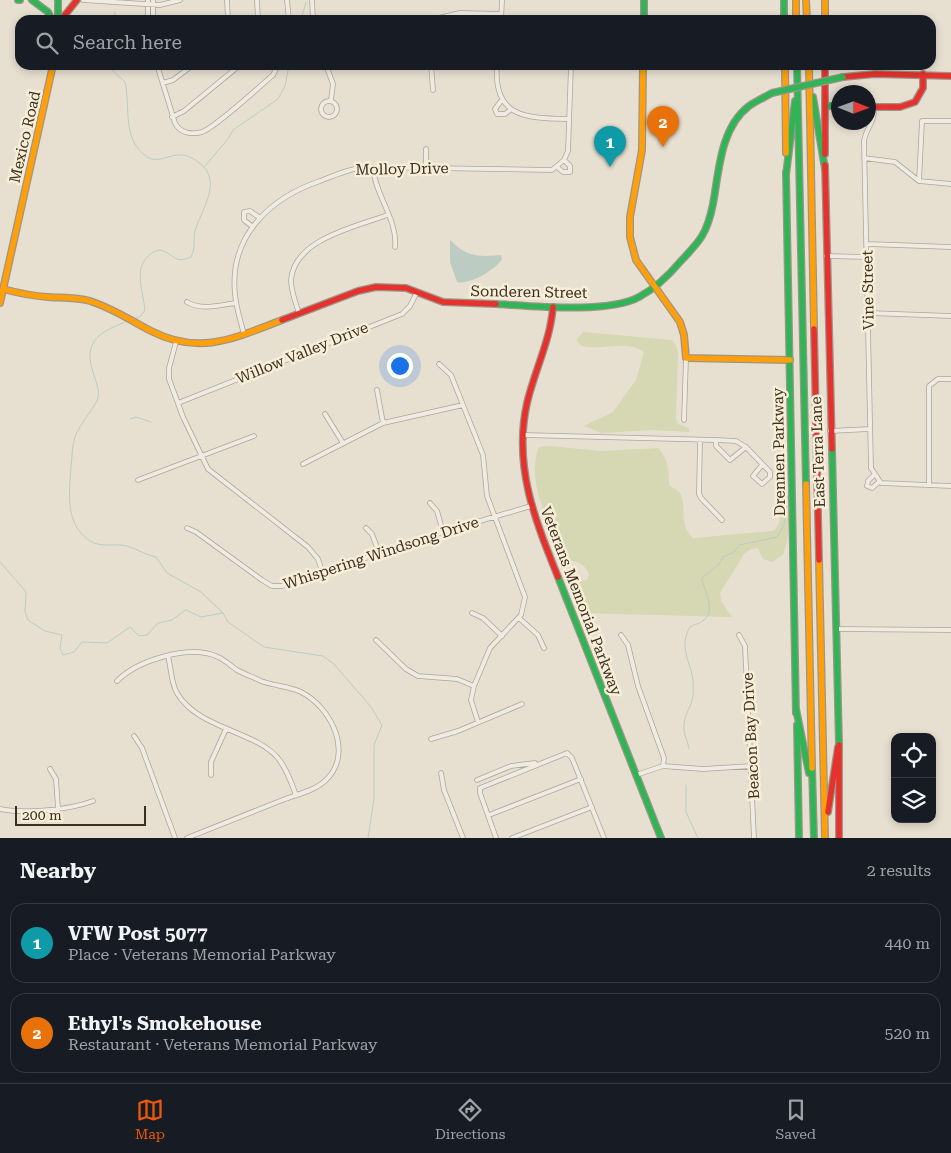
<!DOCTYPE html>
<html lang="en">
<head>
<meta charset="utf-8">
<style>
	:root { --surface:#171b24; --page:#242831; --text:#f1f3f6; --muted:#9ea1a6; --line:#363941; --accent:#ea580c }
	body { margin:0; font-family:"Roboto Serif",serif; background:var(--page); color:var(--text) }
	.controls { position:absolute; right:15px; bottom:15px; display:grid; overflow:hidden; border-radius:10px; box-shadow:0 2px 8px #0003 }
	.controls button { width:45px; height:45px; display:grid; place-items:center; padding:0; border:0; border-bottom:1px solid var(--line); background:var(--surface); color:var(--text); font:25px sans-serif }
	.compass { position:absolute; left:831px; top:85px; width:45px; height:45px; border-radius:50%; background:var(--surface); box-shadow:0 2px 8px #0003; rotate:91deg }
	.scale { position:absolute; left:15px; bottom:12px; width:131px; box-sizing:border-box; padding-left:5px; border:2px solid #3d2e20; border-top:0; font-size:14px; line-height:18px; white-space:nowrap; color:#3d2e20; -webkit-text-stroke:4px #f7eed8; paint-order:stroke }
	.you { position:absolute; left:399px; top:365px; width:18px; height:18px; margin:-12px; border:4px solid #fff; border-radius:50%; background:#1a73e8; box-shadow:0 0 0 8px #1a73e833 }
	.badge { display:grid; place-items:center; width:32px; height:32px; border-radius:50%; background:var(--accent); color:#fff; font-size:16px; font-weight:700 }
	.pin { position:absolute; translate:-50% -41px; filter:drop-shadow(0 1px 2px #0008) }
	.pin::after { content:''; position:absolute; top:26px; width:18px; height:15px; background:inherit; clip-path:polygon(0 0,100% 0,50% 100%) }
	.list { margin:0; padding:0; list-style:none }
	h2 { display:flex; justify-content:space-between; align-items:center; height:65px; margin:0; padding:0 20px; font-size:21px }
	h2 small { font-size:16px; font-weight:400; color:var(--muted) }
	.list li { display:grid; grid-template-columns:32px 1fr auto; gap:15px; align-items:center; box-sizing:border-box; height:80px; margin:0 10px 10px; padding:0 10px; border:1px solid var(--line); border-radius:15px }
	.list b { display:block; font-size:19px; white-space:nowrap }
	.list p { margin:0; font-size:16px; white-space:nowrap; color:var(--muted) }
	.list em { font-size:16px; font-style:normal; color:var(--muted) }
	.icon { flex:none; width:28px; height:28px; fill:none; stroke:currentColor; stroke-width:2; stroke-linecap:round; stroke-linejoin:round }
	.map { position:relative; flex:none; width:951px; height:838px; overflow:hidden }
	.search { position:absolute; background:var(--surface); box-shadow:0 2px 8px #0003; left:15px; right:15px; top:15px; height:55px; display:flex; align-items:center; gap:12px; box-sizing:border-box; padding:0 18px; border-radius:15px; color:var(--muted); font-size:19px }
	.sheet { height:245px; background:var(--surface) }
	nav { display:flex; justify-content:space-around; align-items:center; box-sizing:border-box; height:70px; border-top:1px solid var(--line); background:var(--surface); font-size:14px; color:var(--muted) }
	nav a { display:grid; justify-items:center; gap:2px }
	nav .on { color:var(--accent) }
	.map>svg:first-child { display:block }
	.green { fill:#d6d7b3 }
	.water { fill:#bcccc2 }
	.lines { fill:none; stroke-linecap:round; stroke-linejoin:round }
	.stream { stroke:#bcccc2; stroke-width:1 }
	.street-casing { stroke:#ada599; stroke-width:5.5 }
	.fast-casing { stroke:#9c958a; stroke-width:8 }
	.slow-casing { stroke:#9c958a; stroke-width:8 }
	.jam-casing { stroke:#9c958a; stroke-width:8 }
	.street { stroke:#efebe3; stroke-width:4 }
	.fast { stroke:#30b455; stroke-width:5.5 }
	.slow { stroke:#ff9f0a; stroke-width:5.5 }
	.jam { stroke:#e5322d; stroke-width:5.5 }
	.fast-bridge-casing { stroke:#9c958a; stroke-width:8; stroke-linecap:butt }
	.fast-bridge { stroke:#30b455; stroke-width:5.5 }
	.labels { text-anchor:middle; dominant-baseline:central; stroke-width:5; stroke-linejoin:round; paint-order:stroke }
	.street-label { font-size:15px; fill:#3d2e20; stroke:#f7eed8 }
</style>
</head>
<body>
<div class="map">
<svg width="951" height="838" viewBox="0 0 951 838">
	<rect width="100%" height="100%" fill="#e7e0d1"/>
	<path class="green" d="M583,332L672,340L676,345L678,352L676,419L678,424L689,428V432L654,430L601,433L584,426L613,412L636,380L644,352C625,337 593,355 578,343L577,339Z
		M549,446L601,451L658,448C668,457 669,472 669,485C673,488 679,490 681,495C687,509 678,524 693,538L773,531C785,523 777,503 786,492C792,508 789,540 783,555L772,562L763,559L758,548L751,549L744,554L720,593L721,601L732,617L578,613L568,585L569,574L572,572L581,581L587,580L589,574C582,559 572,561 559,562L553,542L557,537C543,517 527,471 539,447Z"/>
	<path class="water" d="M450,240C466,257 479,257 501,255L502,259C495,270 470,285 457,282L450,262Z"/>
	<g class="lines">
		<path class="stream" d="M114,12L119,20
			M301,20L306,2
			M107,65L125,82C131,107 121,139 147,157C158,164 170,154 181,155C187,155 193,158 198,162C224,180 202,208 195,231C193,240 196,247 191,257C175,264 176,256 163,251C160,249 155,251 152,253C132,266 143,290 145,310L141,316L134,319
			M205,166L228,139L233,130L278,99L285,86L289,65
			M128,321C102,331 82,340 93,372C95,380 100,389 98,398C97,404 79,425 75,437C72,446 72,458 71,468C69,493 65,525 90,541C101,548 115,543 127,546C138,549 145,555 156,557L167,573L201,592L223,613L228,622L264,647L323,656L334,664L371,707L382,725L374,745V799L368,838
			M130,419L136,417L151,422
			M0,562L26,592L25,612L28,620L45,631L62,635L60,648L63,655L74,652L82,642L107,643L130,627L139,636L147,635L158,623L172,620L186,610L201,617L223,613
			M689,749C688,741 683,734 684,726C684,715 690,709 692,700C694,694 693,687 693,680C691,663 678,647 690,627C694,624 700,624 704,620C716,610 704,591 702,578L719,564L723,557L734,552L739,545L777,537L784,525L789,489
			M686,785V812L698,838"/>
		<g class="street-casing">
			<path id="street" d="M83,0L160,5L180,0
				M227,0L228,20
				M257,0L258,20
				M287,0L289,20
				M312,0L313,20
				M148,20V0
				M153,20V0
				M269,20L289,19
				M430,20L460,13L501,14
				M501,20L502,0
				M157,65L175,123C180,133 191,135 202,132C216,127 259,87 273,75L278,65
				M326,65L333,84L331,100
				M431,65L433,90
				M497,65C493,118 526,118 569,119
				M163,83L173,80L193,65
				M321 109a8 8 0 1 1 16 0a8 8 0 1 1-16 0Z
				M501,101L495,109L497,114H505L510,110
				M874,107C875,124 866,127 864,141L871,468L881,483L951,486
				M172,117L184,111L240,65
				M951,121H922L919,181L951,184
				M864,158L895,162L919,181
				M426,167V149
				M557,167L563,172H570V166L564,160
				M373,168C375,195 398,220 395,247
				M253,227L244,220V212L250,211L260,218
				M867,244L951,247
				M826,256L867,257
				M187,302C202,311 219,305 236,303
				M869,313L951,316
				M299,314C296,303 291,292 291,280C294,239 356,227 387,215
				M244,335C241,321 236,308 235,294C229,236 270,198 320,181C335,175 349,169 364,167L552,170L564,160L568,151L571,65
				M176,342L169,368V379L183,417L208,469L308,547L318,559L322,571
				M439,364L451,375L483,455L487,496L525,597L521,615L490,648L474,686L471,700L478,722
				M377,390L383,423
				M178,403L402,314L410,306L417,292
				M325,414L343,443
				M684,420L686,358
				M830,431L870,429
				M524,435L716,440L736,441L746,447L730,460L716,446V440
				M700,440L699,494L701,498L722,520
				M746,447L770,472V477L762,484L753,476L762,465
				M303,464L383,423L463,405
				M874,475L868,481L867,486L872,488L879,482
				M138,480L254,436
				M929,485V386L938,379H951
				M430,503L437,511L443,532
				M187,528L196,532L262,580L272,586H282L443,532L531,506
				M366,528L372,534L379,553
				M472,613L483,618L502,636
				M519,618L538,635L544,648
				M836,629L951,630
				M621,635L628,645L638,686L664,758L663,766
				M739,635L745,646L754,838
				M376,640L406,669L418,676L457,679L474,686
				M168,656C171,667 171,683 177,693C197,728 254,731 277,757C286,767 291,782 296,795
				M117,681C138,660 190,644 218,657C225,660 231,666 237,670C244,674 253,677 261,681C274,686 289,686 301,692C331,707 354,753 326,780C316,790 299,794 285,799C253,812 220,825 187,838
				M134,736L142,748L175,838
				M431,739L458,731L522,704
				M50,769L56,779L58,808
				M441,773L444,790L463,838
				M211,775V762L226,729
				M636,775L663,766L703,769L752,766
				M477,780L511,766L535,763
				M0,809C25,814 69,810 93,801
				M489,815L581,779
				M496,838L480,793V788L567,753L572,758L604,838
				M512,838L592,807"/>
		</g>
		<g class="fast-casing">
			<path id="fast" d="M18,0H20
				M32,0L48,12L52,20
				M58,0V20
				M644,0V20
				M784,0V20
				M797,65L806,484
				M813,97L825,169
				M825,106H838
				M786,172L796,713
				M786,175L795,101
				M496,304C532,306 608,314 639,297C654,289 669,275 680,262C700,241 707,234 713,204C719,172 720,128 749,106C756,101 765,97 772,93
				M832,449L839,745
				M558,577L661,838
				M796,709L809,773
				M797,725L799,838
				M812,768L814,838"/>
		</g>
		<g class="slow-casing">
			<path id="slow" d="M796,0V20
				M806,0L807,20
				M825,0V20
				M643,65L642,150L630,217V237L636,260L680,322L684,335L686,358L790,360
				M785,65L786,153
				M809,65L814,329
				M3,289C18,293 33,296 48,297C62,298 76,297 90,301C112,308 130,320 151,331C200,356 235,338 282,320
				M0,303L53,65
				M806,484L812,768
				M819,560L825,838"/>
		</g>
		<g class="jam-casing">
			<path id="jam" d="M61,20L77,0
				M825,65V154
				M843,77L875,74L951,76
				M868,107H900L915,102L923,88V74
				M825,165L832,449
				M553,307C550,342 535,369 527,403C513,466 535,520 558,577
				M282,320L358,291L376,287L406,288L443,302L496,304
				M814,329L819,560
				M828,812L838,747
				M839,838V745"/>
		</g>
		<use href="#street" class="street"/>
		<use href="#fast" class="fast"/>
		<use href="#slow" class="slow"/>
		<use href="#jam" class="jam"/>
		<g class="fast-bridge-casing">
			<path id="fast-bridge" d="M772,93L843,77"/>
		</g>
		<use href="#fast-bridge" class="fast-bridge"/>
	</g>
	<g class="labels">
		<g class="street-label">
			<text transform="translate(25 137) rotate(-77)">Mexico Road</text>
			<text transform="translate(402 169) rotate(-1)">Molloy Drive</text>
			<text transform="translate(868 290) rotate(-91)">Vine Street</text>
			<text transform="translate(529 292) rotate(1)">Sonderen Street</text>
			<text transform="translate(302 353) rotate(-22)">Willow Valley Drive</text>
			<text transform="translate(779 452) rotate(-91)">Drennen Parkway</text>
			<text transform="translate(818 452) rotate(-92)">East Terra Lane</text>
			<text transform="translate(381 553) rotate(-18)">Whispering Windsong Drive</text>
			<text transform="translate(581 601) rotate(69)">Veterans Memorial Parkway</text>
			<text transform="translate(751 736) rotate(-93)">Beacon Bay Drive</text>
		</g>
	</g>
</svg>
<div class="controls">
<button><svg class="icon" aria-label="locate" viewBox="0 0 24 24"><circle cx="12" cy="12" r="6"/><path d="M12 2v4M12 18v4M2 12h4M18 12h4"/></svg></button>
<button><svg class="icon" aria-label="layers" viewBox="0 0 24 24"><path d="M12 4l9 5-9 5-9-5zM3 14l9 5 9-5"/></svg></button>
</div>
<svg class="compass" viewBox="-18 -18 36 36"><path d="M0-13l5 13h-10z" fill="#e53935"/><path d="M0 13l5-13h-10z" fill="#9ea1a6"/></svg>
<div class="scale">200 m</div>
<div class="you"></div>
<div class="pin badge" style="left:610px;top:167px;background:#0f9aa8">1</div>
<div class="pin badge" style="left:663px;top:147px;background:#e8710a">2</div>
<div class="search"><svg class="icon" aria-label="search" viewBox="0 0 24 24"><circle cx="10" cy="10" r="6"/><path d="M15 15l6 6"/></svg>Search here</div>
</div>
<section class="sheet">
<h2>Nearby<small>2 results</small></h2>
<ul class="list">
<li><span class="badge" style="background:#0f9aa8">1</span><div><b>VFW Post 5077</b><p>Place · Veterans Memorial Parkway</p></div><em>440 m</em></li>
<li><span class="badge" style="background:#e8710a">2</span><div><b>Ethyl's Smokehouse</b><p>Restaurant · Veterans Memorial Parkway</p></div><em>520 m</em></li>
</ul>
</section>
<nav>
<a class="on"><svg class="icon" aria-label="map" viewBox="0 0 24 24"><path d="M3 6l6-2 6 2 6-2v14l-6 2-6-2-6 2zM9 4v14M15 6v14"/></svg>Map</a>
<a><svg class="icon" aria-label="directions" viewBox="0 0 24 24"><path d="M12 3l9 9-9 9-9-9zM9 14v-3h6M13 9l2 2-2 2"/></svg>Directions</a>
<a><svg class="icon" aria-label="saved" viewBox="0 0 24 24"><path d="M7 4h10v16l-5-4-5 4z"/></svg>Saved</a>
</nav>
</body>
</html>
